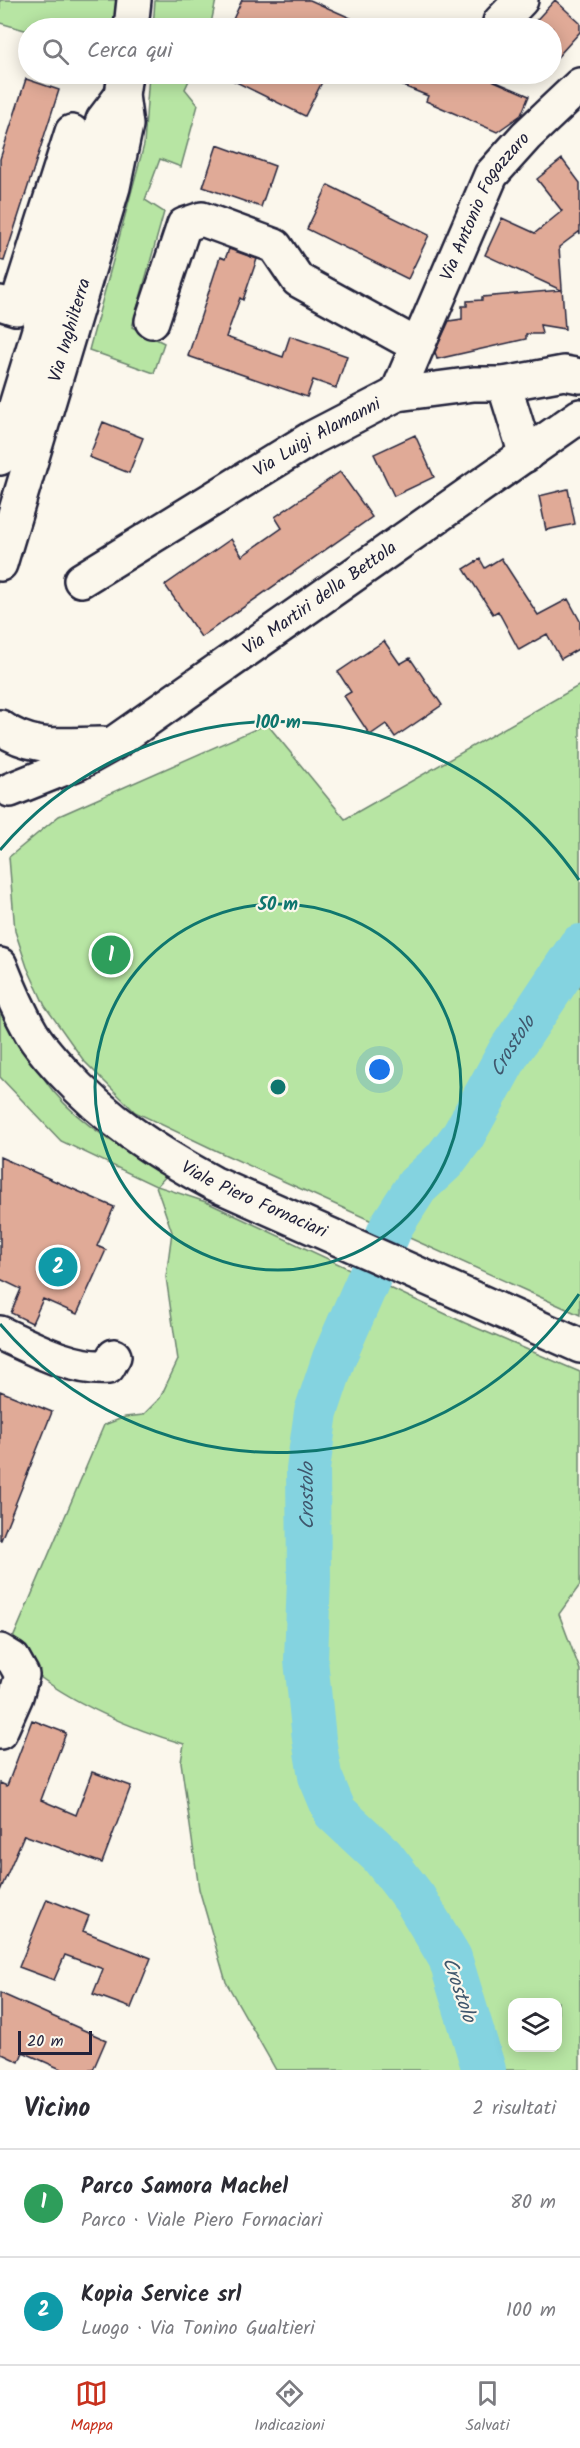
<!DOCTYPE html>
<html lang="it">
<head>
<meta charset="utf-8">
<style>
	:root { --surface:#fff; --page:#f7f7f7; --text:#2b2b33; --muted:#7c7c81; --line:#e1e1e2; --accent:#c8321e }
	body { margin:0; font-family:Kalam,sans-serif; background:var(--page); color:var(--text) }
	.controls { position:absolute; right:18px; bottom:18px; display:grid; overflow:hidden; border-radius:12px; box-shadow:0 3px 15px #0003 }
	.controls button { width:54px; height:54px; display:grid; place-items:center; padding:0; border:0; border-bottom:2px solid var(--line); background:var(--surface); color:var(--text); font:30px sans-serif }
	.scale { position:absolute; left:18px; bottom:15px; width:74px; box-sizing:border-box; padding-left:6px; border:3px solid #22223b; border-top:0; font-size:16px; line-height:21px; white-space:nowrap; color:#22223b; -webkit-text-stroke:4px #fbf7ec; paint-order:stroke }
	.you { position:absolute; left:380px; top:1070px; width:21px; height:21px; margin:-15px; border:4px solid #fff; border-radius:50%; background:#1a73e8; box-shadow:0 0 0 9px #1a73e833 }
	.badge { display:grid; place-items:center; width:39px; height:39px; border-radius:50%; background:var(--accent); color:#fff; font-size:20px; font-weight:700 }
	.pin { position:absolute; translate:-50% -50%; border:3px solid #fff; box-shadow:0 2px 6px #0006 }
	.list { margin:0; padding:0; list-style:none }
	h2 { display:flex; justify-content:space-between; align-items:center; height:78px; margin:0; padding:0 24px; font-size:26px }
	h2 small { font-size:20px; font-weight:400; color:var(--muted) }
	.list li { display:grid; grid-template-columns:39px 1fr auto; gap:18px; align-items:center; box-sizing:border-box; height:108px; padding:0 24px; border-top:2px solid var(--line) }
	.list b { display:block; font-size:22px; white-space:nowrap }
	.list p { margin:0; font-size:20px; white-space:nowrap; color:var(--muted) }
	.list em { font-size:20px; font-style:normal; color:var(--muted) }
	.icon { flex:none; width:33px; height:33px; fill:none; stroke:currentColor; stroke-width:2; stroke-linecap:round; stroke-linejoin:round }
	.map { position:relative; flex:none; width:580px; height:2070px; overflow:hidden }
	.search { position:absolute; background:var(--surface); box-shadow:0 3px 15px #0003; left:18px; right:18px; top:18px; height:66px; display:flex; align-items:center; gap:15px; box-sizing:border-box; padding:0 21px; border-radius:33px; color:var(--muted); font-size:22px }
	.sheet { height:294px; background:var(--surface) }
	nav { display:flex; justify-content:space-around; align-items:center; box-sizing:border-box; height:84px; border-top:2px solid var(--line); background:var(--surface); font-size:16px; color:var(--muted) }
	nav a { display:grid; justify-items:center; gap:3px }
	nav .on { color:var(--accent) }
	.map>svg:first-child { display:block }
	.green { fill:#b7e5a3; stroke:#6c846f; stroke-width:1.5; fill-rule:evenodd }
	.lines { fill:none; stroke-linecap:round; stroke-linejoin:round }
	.river { stroke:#84d3e0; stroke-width:44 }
	.building { fill:#e0aa97; stroke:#22223b; stroke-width:1.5 }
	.minor-casing { stroke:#22223b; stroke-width:38 }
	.major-casing { stroke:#22223b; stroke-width:38 }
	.minor { stroke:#fbf7ec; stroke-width:33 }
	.major { stroke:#fbf7ec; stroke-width:33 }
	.ring { fill:none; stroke:#0f766e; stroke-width:3 }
	.labels { text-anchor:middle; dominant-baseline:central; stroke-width:4.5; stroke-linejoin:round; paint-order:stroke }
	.street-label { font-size:18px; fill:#22223b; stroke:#fbf7ec }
	.water-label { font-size:20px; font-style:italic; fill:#3f576d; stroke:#fbf7ec }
	.centre { fill:#0f766e; stroke:#fbf7ec; stroke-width:3 }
	.ring-label { font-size:18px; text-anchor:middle; font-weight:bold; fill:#0f766e; stroke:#fbf7ec; stroke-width:4.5; stroke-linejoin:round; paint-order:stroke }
</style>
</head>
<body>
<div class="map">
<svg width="580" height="2070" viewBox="0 0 580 2070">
	<rect width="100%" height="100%" fill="#fbf7ec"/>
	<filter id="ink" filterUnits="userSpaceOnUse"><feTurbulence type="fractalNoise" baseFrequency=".0167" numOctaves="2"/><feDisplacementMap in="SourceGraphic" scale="12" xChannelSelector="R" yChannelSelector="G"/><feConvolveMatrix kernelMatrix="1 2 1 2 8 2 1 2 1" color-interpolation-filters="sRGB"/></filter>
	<g filter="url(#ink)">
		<path class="green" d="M0,0H116L114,28H28V31L0,23Z
			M155,0H216L210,28H153Z
			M149,74H192L185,89L198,105L181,167L160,159L145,200L164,212L132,327L164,343L154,373L89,350L144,145Z
			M580,685V1315L217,1151L135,1112L84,1061L45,1006L27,967L15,931L9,857L59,816L267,724L345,819Z
			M0,1004C17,1033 32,1064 53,1091C83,1127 127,1152 168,1174L157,1186L206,1202L465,1323L580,1372V1585L559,1614L580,1670V2070H276L226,1982L199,1889L181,1762L184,1744C134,1730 69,1702 30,1669C22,1663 17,1651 11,1643L104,1425L125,1417L143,1415L160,1398L178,1360L166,1277L172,1232L156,1186L61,1141L0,1077ZM512,2002H558V2048H512Z"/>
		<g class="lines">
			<path class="river" id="s1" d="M484,2070L450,1958L415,1899L382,1856L335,1812L320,1776L314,1739L306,1660L309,1578L308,1469L316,1412L334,1358L392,1225L417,1186L444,1161L463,1136L509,1052L580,946"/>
		</g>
		<path class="building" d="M242,0H310L373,28H229Z
			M555,0L580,23V32L552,63V28H529Z
			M220,74H326L305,116Z
			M374,74H478L529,96L521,115L497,132L426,101L428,96Z
			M26,79L59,90L4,261L0,260V159Z
			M217,145L275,166L261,207L203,187Z
			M562,159L580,183V234L579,232L559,247L565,329L540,325L542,334H526V339L437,359L435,352L449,321L462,319V306H467V301L482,300V297L561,290L485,255L502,218L535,233L562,211L537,179Z
			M328,185L429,235L408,279L307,229Z
			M229,249L257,259L243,300L240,298L226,337L283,357L290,336L347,356L336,388L313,380L307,397L188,356L220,257L225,259Z
			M103,422L143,438L129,473L89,457Z
			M415,435L434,477L394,496L374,454Z
			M340,472L372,517L201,637L165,585L231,539L242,556L282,528L275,517Z
			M568,489L575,524L546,530L539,496Z
			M501,558L538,615L568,599L580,621V648L561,659L547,634L519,650L498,611L493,614L464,569L480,559L485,568Z
			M384,641L400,664L410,658L442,705L395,737L386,724L370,735L344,696L351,692L338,672Z
			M0,1157L114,1207L97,1246L106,1250L77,1314L43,1299L32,1323L11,1313L21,1289L0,1279Z
			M0,1391L52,1412L1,1540H0Z
			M32,1720L66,1733L41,1800L76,1815L92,1772L131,1786L102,1863L24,1835L0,1891V1783L7,1786Z
			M47,1899L89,1916L83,1931L151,1958L131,2008L93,1994L103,1969L65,1955L54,1980L19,1967Z
			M0,1993L106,2040L93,2070H63L23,2052L19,2062L0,2053Z"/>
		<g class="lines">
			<g class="minor-casing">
				<g id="minor">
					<path d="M500,22L521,0"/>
					<path d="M0,303L16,308L72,132"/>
					<path d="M152,321L184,225L202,219L275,246L298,280L416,345"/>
					<path d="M504,384L526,455"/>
					<path id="s2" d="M397,394L491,175L526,136L580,85"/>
					<path id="s3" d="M81,580L312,438L397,394L474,384H504L564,373L580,376"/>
					<path d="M0,1333C33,1348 72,1370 108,1367L114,1356"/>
					<path d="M0,1651L13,1659L22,1675L16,1696L0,1732"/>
				</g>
			</g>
			<g class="major-casing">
				<g id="major">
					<path d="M131,28L134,0"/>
					<path d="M0,458L103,120L122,95"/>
					<path id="s4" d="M0,564L113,187L126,125L122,95L125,74"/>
					<path d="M0,727C32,751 65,744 102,744"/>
					<path id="s5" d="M10,790L80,762L114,743L580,416"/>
					<path id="s6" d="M0,965C9,988 19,1011 31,1032C39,1046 51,1059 62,1071C108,1121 154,1151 213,1183L580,1346"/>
				</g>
			</g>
			<use href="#minor" class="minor"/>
			<use href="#major" class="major"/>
		</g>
	</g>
	<g class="ring">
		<circle cx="278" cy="1087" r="183"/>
		<path d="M579 1294A365 365 0 0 1 0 1324M0 850A365 365 0 0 1 579 880"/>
	</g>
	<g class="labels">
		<g class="street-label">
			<text stroke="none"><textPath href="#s2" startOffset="208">Via Antonio Fogazzaro</textPath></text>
			<text stroke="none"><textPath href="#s4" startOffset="244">Via Inghilterra</textPath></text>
			<text stroke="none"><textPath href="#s3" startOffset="276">Via Luigi Alamanni</textPath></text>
			<text stroke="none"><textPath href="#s5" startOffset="366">Via Martiri della Bettola</textPath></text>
			<text stroke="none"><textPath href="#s6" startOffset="357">Viale Piero Fornaciari</textPath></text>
		</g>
		<g class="water-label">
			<text stroke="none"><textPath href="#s1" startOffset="1128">Crostolo</textPath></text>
			<text stroke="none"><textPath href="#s1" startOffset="624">Crostolo</textPath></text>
			<text transform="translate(458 1990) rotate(71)">Crostolo</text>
		</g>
	</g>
	<circle cx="278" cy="1087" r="9" class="centre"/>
	<g class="ring-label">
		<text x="278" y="728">100 m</text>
		<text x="278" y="910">50 m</text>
	</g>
</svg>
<div class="controls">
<button><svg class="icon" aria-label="layers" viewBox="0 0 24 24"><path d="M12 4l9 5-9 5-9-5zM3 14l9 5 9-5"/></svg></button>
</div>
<div class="scale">20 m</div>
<div class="you"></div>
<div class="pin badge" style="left:111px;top:955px;background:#2e9e5b">1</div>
<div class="pin badge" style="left:58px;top:1267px;background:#0f9aa8">2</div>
<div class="search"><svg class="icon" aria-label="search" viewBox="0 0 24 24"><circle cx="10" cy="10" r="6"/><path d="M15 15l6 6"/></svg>Cerca qui</div>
</div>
<section class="sheet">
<h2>Vicino<small>2 risultati</small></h2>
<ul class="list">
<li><span class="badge" style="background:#2e9e5b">1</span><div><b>Parco Samora Machel</b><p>Parco · Viale Piero Fornaciari</p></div><em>80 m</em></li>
<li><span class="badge" style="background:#0f9aa8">2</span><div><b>Kopia Service srl</b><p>Luogo · Via Tonino Gualtieri</p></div><em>100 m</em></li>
</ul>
</section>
<nav>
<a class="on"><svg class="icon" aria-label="map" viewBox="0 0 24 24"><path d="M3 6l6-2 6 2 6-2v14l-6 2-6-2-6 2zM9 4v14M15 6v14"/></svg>Mappa</a>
<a><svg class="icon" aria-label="directions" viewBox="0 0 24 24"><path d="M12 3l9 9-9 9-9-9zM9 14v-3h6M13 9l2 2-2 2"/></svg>Indicazioni</a>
<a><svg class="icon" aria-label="saved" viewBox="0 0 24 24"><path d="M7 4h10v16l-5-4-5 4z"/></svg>Salvati</a>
</nav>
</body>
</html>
